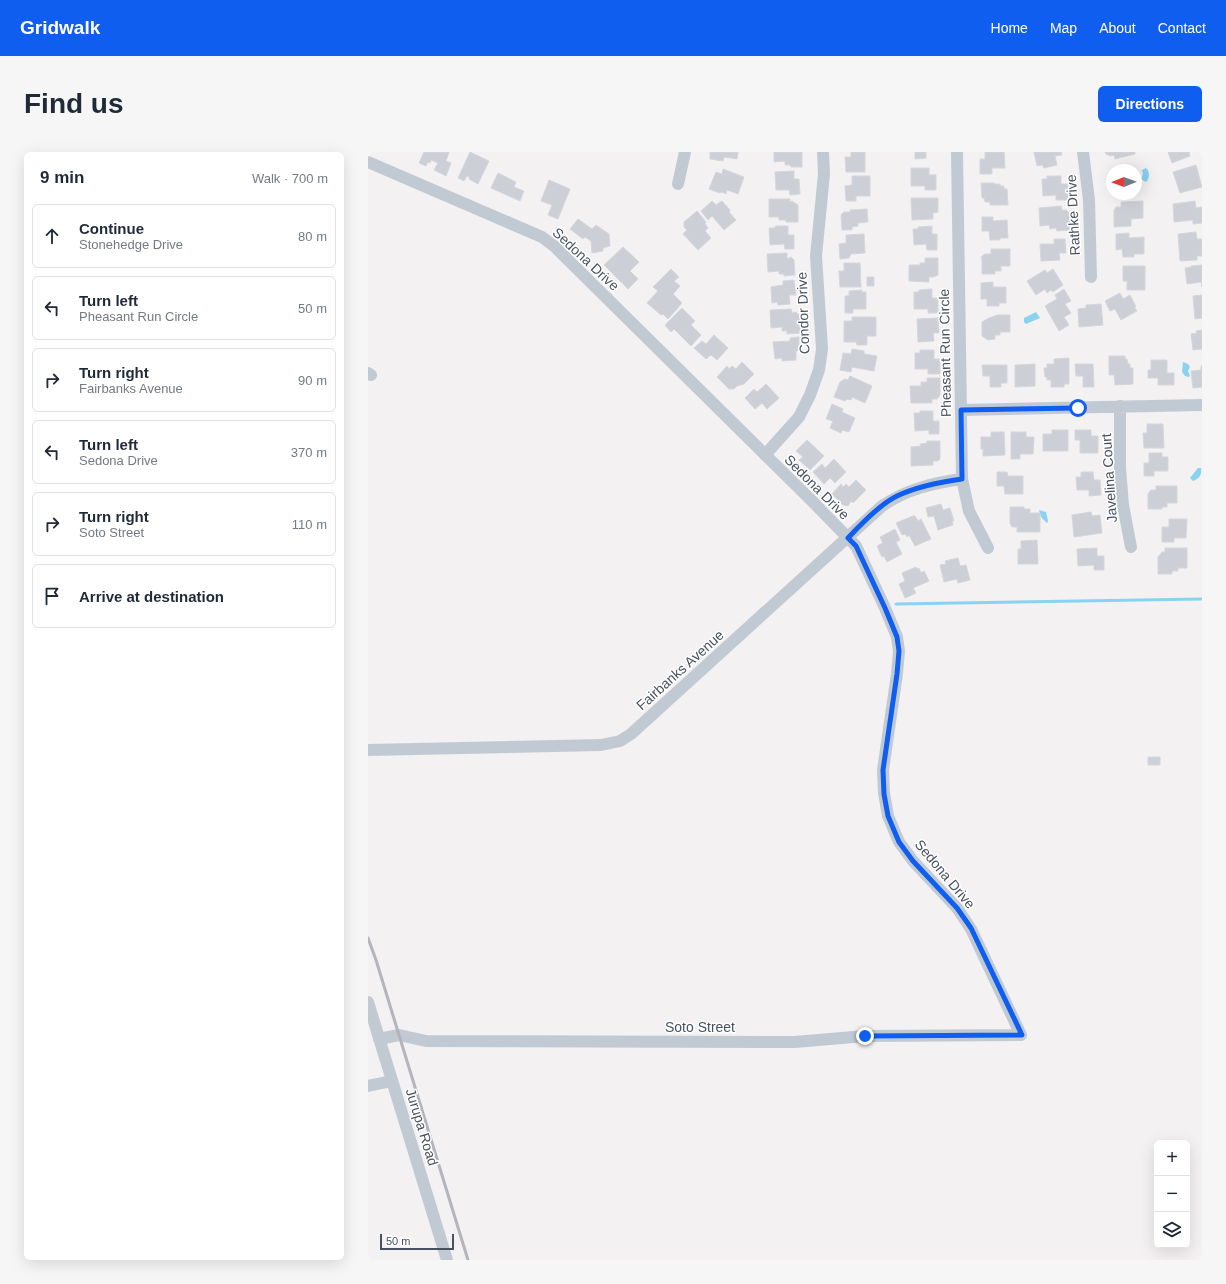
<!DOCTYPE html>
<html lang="en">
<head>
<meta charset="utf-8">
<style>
	:root { --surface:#fff; --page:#f6f6f7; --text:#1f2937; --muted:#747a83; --line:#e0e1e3; --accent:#0f5eef }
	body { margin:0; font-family:Helvetica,sans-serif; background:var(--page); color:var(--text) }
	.controls { position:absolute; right:12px; bottom:12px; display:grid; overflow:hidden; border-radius:6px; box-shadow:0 4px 16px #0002 }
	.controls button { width:36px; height:36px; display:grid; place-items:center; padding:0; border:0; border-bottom:1px solid var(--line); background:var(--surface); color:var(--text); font:20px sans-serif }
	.compass { position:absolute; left:738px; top:12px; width:36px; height:36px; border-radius:50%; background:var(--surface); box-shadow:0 4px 16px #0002; rotate:269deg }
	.scale { position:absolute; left:12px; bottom:10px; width:74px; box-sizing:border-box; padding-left:4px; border:2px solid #475260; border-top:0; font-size:11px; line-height:14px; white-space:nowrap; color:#475260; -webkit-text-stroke:3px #fff; paint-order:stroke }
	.stop { position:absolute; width:12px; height:12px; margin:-9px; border:3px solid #0f5eef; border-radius:50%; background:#fff }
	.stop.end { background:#0f5eef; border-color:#fff; box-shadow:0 1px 4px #0008 }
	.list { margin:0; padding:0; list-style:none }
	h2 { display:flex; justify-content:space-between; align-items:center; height:52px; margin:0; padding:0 16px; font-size:17px }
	h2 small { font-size:13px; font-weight:400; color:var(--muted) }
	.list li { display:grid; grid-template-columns:26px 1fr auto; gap:12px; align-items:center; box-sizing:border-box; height:64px; margin:0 8px 8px; padding:0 8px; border:1px solid var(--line); border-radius:6px }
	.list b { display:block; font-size:15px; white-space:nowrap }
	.list p { margin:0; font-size:13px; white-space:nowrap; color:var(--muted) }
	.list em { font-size:13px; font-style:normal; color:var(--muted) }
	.icon { flex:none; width:22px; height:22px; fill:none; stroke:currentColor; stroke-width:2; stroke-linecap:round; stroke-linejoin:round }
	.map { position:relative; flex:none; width:834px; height:1108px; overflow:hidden; border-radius:6px }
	header { display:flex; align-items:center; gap:24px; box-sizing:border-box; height:56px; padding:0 20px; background:var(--accent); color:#fff }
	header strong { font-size:19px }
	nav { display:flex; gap:22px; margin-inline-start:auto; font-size:14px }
	.intro { display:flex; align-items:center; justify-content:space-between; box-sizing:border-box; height:96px; padding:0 24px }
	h1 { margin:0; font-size:28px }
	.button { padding:10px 18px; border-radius:6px; background:var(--accent); color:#fff; font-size:14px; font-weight:700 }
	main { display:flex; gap:24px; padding:0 24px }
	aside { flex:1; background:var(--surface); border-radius:6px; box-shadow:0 4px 16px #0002 }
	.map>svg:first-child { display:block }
	.water { fill:#89d3f1 }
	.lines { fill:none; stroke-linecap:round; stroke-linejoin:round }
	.stream { stroke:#89d3f1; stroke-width:3 }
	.building { fill:#cdcfd6; stroke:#d5d6dd }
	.minor { stroke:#c1cad3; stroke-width:12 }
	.rail { stroke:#b3b5bb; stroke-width:3 }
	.route { stroke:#0f5eef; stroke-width:5 }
	.labels { text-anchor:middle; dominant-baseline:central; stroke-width:3; stroke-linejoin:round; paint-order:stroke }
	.street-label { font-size:14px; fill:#475260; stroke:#fff }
</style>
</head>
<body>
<header>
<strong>Gridwalk</strong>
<nav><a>Home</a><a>Map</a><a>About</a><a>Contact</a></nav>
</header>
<div class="intro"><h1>Find us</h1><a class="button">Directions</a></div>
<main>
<aside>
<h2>9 min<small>Walk · 700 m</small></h2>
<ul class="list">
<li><svg class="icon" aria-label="ahead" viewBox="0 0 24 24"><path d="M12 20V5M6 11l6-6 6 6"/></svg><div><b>Continue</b><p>Stonehedge Drive</p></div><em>80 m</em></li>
<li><svg class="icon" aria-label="left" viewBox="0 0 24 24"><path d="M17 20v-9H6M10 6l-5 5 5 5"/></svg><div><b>Turn left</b><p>Pheasant Run Circle</p></div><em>50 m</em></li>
<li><svg class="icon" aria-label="right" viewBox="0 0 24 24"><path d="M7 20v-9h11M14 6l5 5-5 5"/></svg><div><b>Turn right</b><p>Fairbanks Avenue</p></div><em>90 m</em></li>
<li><svg class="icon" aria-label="left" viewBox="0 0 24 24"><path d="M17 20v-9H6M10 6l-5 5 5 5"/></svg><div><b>Turn left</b><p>Sedona Drive</p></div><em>370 m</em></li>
<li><svg class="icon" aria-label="right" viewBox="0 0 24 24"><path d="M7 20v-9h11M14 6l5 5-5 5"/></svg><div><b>Turn right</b><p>Soto Street</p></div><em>110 m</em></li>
<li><svg class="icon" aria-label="arrive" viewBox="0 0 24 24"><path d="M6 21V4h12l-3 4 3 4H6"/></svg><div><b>Arrive at destination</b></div></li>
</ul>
</aside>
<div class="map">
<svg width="834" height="1108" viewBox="0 0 834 1108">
	<rect width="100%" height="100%" fill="#f3f1f1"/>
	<path class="water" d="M778,16C782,20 782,26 778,30L773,27L775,22L774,18Z
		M668,160L672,166L658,172L656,170V166Z
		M815,210L820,212L822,215L820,219L822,224L821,225L817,224L814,220Z
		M830,316H833C834,323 831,327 825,329L822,326Z
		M671,358L678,360L680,369L679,371L673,365Z"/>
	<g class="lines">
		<path class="stream" d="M528,452L834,447"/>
	</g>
	<path class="building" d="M56,0H81L78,9L83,11L78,24L66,18L70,11L63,8L62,11L60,10L58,14L51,11Z
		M102,0L121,9L110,32L101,27L102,26L99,24L96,29L90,26Z
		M342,0H370L369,7L356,5L355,9L342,7Z
		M406,0H434V15H423L422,13H417V9L406,10Z
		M483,0H497V20H478L477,5H483Z
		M547,0H558V6L547,7Z
		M617,0H636L637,16H624V22H612V7H617Z
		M666,0H693L694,3L687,4L689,13L676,16L674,13L669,14Z
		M737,0H767V2L747,7L746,3L742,4L738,2Z
		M800,0H821L822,4L804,11Z
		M828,13L834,35L812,41L805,20Z
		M763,15V18H768H750V16Z
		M543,16H561V23H568V38H557V34H543Z
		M355,17L376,25L370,42L359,38L358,42L354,40L352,41L341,37L348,20L354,22Z
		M426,19V27H431L432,42L422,43L421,38H408L407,20Z
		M130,21L148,30L146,35L156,39L152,49L123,36Z
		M742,23H744V40Z
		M484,24H502V44H488V49H478L477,34L484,33Z
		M679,24H693V32H700V48H688V43L675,44L674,27H679Z
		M181,28L202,37L190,67L180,63L184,53L173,49Z
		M613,31H626V32H632V34H636V37H639L640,53H622V50H617L616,46H614Z
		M543,46H570V60L565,61V67L544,68Z
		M401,47H422V50L424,49L430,53V70H418V68H411V65H401Z
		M344,49L348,53L354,49L362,58L361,60L368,68L356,78L344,64L340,68L333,59Z
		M775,49V66L763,67V74L746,75V58L748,55H753V50Z
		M827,49L828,56L834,55V71L825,72V68L806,70L805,52Z
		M693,54L694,58H698L701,61L702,78L689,79L688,76L682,77L681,73L672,74L671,56Z
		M499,57L500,70L490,71V74L484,75V78H474L473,63L476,60H482V58Z
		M329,59L338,70L337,72L340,76L337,79L343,86L330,98L315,82L319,78L316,75V70Z
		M614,65H625V69L639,68L640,86H632V88H622L621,79H614Z
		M210,67L224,77L228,73L241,82L242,94L235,96V99L224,101L223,89L217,85L215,87L202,77Z
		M407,74H420V83H426V97H417L416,92L402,93L401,76H407Z
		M564,74V82H569V98H559L558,92L546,93L545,77H550V75Z
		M828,80L829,87H834V104H829V108L812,109L810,82Z
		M761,81V86L776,85V102H766V105H755L754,97L748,98V82Z
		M496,82L497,101L483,102L481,106L472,107L471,92L478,91V83Z
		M686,87H697L698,101H691L692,108L673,109L672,92H686Z
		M255,95L271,110L262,119L270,127L260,137L236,113Z
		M623,97H642V114H633V119H627V122H614V107L613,105L617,102H623Z
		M419,101V107L423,105L426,108L427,123L416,124V122H411V119L400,120L399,102Z
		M557,106H570V123L565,125H561V130L541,129V113H552V111H557Z
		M476,111H492L493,135H472L471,119H476Z
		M834,113V135L833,130L819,132L817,116L823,115V114Z
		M755,114H777V138H759V129H755Z
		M303,117L311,125L306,129L312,134L305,142L314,151L300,167L295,162L293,163L279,151L290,139L285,135Z
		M685,117L695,133L685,140L683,138L679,141L677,137L668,143L659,129L677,118L679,121Z
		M499,125H506V134H499Z
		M426,128L428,143H421L422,152L410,153L409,150L404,151L403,135L415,133V129Z
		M625,130V135H638V151H631V154H619V147H613V131Z
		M564,137V146H570V161H560V157H546V140H551V138Z
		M696,137L703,149L697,152L703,161L696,165L701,173L691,179L677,154L689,147L687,143Z
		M494,138V140H498V157H485V161H477V144H481V139Z
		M752,141L755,147L762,143L768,155H766L769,159L753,168L747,157L742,159L737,149Z
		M834,143V166L827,167L825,144Z
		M733,152L735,173L711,175L710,157L718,156V153Z
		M314,156L327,169L323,173L333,183L323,194L306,177L303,180L297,173Z
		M423,157L424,161L428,160L432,164L433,181L419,182V179H414V175L403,176L402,158Z
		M630,163H642V180H632V183H627V187L620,188L614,184V170L621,166Z
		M484,165H508V184H499V193H489L488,190H476V169H484Z
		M570,166L571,181H565L566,189L550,190L549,167Z
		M834,178V197L825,198L823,182L829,181L828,179Z
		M346,183L360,196L349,208L343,203L338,207L326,196L334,189L338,192Z
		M431,185V198L428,199V208L414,209V206L407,207L405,190L422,189V186Z
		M484,197L496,199V202L509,204L506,219L484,215L483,220L472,218L475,201L483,202Z
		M552,198H566V207H572V222H560V217H547V201H552Z
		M741,204H757V207H759L760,212H762V216H765V232L747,233L746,223H741Z
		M701,206V232H696V235H683V228H679V225H677L676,216H679V212H686V207Z
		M783,208H799V221H806V233H790V226H780V218H783Z
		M374,210L386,222L376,232L369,234L366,237H361L349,225L359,214L361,217L364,214L368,217Z
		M667,212V234L647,235V213Z
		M707,212H725L726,235H715V224H708Z
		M614,213H639V231H633V235H622V224H615Z
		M833,214H834V235L825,236L823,219L833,218Z
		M482,224L504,234L497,251L484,245L483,248L479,247L477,249L466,245L472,230L477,227L480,228Z
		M559,226H572V243L569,247H564V251H543L542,234H553V230H559Z
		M398,232L411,246L399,257L394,251L387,257L377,246L386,237L389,240Z
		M464,252L475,257L474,260L487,266L481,280L474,278L473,281L462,276L465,269L458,267Z
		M552,259H565V269H571V282H561V278L547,279L546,261H552Z
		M779,272H795L796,296H776L775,281H779Z
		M684,278H700V299H675V282H684Z
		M707,278H723V284H730V301H712V288H707Z
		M623,280H636L637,303L615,304V297H613V285H623Z
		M643,280H658V285H666L665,302H652V307H643Z
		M439,288L456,304L442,318L431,308L435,305L428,299Z
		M559,289H572V307L570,309H565V313L543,314V295L553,294L552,292L559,291Z
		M781,301H794V305H800V319H786V324H776V311H781Z
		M466,307L478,320L467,331L462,326L456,332L445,320L454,312L457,316Z
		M629,320H639L640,324H655V342H637L636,334H629Z
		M713,320H725L726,328H732L733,343L721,344V338H709L708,325H713Z
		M488,328L498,338L485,351L483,349L480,354L475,353L464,342L473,332L475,335L478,332L481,335Z
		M788,334H809V351H799V355H794V357H780V342L783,338H788Z
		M573,352L575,358L582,356L586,369H584L585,373L570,378L566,364L560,365L558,356Z
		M642,355H656V357H662V361H672V380H649V375H644L642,371Z
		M723,360L724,364L732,363L734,381L706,385L704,363Z
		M545,364H547L550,369L553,367L563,387L547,394L541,383L539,385L537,382L534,383L528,371Z
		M801,367H819L818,386H806V390H794V375H801Z
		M527,377L532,388L528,390L534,402L519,410L516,404L514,405L509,394L515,391L512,385Z
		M669,388L670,412H650V397H653V389Z
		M729,396V404H736V418H726V413L710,414L709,397Z
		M797,396H819V416H810V419H804V422H790V405L794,400H797Z
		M590,406L592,414L598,413L602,428L590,431L589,427L576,430L572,413L578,412L577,409Z
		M548,415L549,417L551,416L553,421L556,419L561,429L545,436L548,441L537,446L531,432L537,429L534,421Z
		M780,605H792V613H780Z"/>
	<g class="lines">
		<path class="minor" d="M589,0L594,327L601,359L620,396
			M715,0L721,48L723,125
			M0,10L174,85L186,94L444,349L488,394L517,456L529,485L531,499L529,522L515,618L516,641L520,664L531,690L545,709L589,756L603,777L653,883L497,884L427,890L58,889L31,883L11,887
			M310,32L317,0
			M0,221L3,223
			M752,254V316L755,353L763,395
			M593,258L834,253
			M397,303L431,265L442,243L451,218L454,197L448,104L456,22L455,0
			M0,598L233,593L252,589L263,582L514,354C539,337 565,331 594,327
			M0,850L79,1108
			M0,934L24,929"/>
		<path class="rail" d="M0,786L8,808L100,1108"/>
	</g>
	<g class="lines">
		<path class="route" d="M497,884L654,883L603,776L589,756L545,709L531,690L520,664L516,642L515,618L529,522L531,499L529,485L517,456L488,394L480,386C493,372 512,352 529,344C550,334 572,330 594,327L593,258L710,256"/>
	</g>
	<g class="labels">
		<g class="street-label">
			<text transform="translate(705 63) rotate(-93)">Rathke Drive</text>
			<text transform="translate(218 107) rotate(43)">Sedona Drive</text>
			<text transform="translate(435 161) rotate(-92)">Condor Drive</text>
			<text transform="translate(577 201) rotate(-91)">Pheasant Run Circle</text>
			<text transform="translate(741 326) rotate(-94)">Javelina Court</text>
			<text transform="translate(449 335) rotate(45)">Sedona Drive</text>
			<text transform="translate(312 518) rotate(-42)">Fairbanks Avenue</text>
			<text transform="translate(577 722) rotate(50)">Sedona Drive</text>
			<text x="332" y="875">Soto Street</text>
			<text transform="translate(54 975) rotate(73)">Jurupa Road</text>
		</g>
	</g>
</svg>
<div class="controls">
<button>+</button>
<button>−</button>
<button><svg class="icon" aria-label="layers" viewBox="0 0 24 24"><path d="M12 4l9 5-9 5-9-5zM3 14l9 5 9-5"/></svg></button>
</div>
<svg class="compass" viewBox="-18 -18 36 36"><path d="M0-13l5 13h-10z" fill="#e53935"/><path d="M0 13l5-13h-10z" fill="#747a83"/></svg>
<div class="scale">50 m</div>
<div class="stop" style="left:710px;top:256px"></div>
<div class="stop end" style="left:497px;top:884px"></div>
</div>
</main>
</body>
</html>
